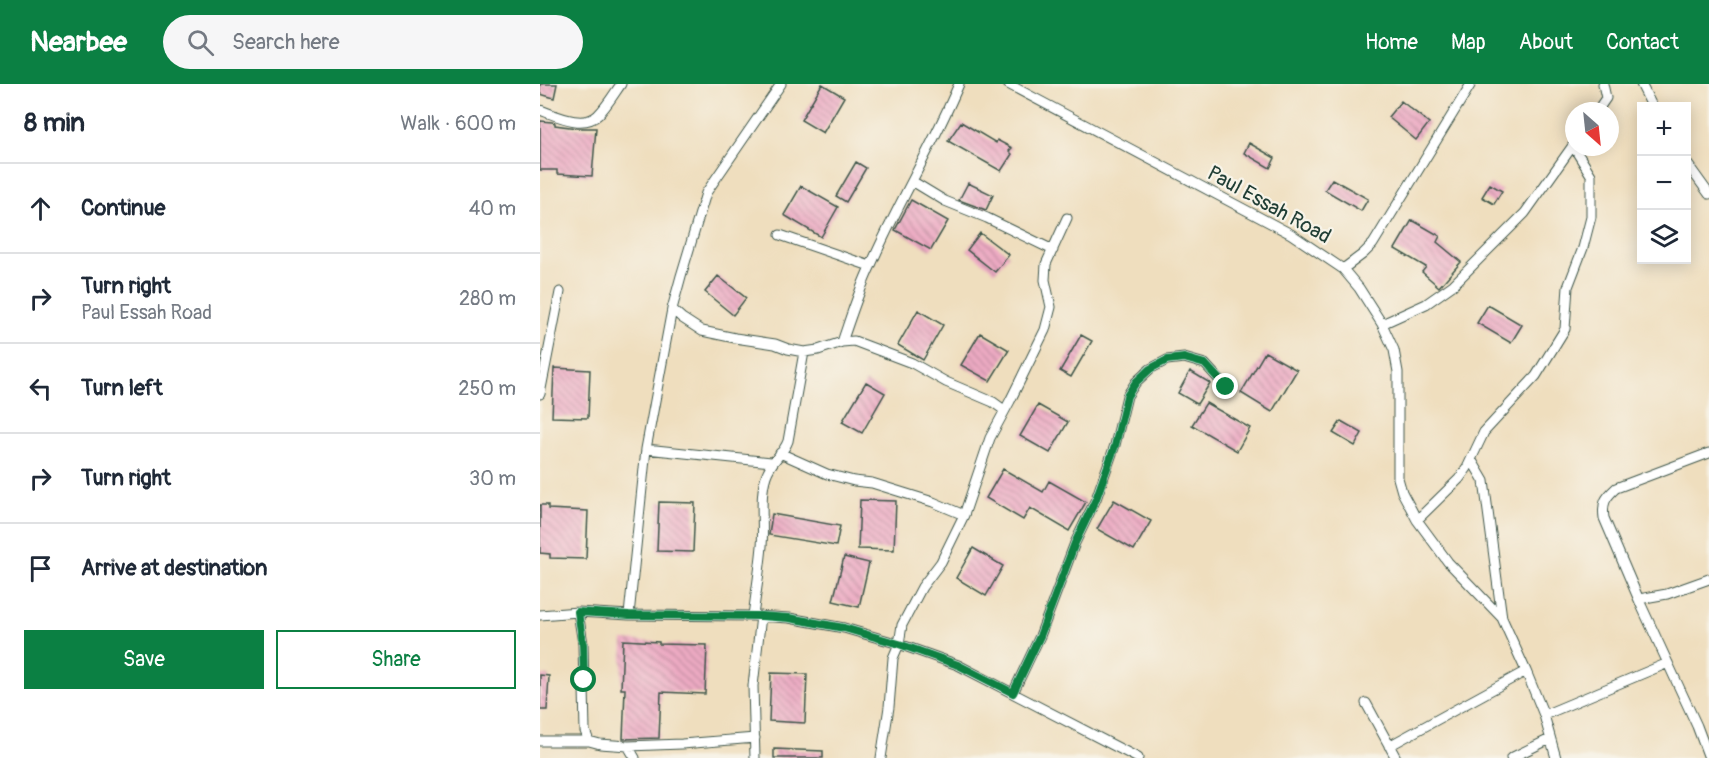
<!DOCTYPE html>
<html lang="en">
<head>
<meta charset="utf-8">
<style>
	:root { --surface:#fff; --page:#f6f6f7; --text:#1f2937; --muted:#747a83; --line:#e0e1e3; --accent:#0b8043 }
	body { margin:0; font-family:Pangolin,sans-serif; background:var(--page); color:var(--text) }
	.controls { position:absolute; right:18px; top:18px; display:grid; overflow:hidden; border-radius:0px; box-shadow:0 3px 15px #0003 }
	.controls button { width:54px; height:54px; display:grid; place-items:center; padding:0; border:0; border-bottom:2px solid var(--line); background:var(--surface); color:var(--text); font:30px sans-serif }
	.compass { position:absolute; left:1025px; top:18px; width:54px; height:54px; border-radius:50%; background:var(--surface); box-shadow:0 3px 15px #0003; rotate:153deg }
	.stop { position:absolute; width:18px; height:18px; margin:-14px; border:4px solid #0b8043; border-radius:50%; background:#fff }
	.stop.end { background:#0b8043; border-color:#fff; box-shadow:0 2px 6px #0008 }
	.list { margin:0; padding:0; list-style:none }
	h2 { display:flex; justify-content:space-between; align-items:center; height:78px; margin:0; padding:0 24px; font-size:26px }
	h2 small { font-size:20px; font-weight:400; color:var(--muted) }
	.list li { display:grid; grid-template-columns:39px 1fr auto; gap:18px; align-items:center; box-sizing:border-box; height:90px; padding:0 24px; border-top:2px solid var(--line) }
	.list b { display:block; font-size:22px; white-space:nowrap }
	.list p { margin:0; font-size:20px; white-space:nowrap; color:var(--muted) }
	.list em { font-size:20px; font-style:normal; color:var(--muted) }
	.actions { display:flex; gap:12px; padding:18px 24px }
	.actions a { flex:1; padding:14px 0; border:2px solid var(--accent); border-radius:0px; text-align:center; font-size:21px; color:var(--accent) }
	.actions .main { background:var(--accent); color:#fff }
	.icon { flex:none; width:33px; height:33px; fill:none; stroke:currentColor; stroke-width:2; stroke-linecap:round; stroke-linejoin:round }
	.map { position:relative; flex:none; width:1169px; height:674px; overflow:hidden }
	header { display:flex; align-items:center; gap:36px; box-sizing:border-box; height:84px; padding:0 30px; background:var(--accent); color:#fff }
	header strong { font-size:28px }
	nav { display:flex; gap:33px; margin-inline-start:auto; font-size:21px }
	.search { width:420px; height:54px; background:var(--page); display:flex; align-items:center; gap:15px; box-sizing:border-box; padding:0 21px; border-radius:33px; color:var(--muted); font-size:22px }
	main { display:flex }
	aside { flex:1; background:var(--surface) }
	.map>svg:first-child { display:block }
	.building { fill:url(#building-back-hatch) }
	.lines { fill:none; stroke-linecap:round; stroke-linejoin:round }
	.street-casing { stroke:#3e5549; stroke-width:11 }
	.street { stroke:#fff; stroke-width:9 }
	.route { stroke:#0b8043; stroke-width:8 }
	.labels { text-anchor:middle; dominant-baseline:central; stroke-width:4.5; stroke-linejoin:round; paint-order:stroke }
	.street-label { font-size:21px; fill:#1f3d34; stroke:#f7f3e8 }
</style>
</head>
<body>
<header>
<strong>Nearbee</strong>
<div class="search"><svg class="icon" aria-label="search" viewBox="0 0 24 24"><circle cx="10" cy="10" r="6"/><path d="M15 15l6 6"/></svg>Search here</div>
<nav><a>Home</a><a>Map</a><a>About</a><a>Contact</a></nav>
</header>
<main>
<aside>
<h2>8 min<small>Walk · 600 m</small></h2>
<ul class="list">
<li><svg class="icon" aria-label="ahead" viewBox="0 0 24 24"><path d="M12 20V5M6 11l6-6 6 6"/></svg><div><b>Continue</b></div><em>40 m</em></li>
<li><svg class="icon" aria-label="right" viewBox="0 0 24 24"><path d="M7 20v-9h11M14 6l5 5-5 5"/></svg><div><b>Turn right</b><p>Paul Essah Road</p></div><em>280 m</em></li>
<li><svg class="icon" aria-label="left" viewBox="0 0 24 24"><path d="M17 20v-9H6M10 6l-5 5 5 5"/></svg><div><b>Turn left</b></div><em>250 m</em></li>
<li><svg class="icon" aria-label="right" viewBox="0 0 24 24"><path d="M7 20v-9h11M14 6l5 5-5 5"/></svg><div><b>Turn right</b></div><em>30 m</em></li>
<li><svg class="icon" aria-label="arrive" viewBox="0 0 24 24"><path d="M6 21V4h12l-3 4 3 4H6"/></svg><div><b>Arrive at destination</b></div></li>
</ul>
<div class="actions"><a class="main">Save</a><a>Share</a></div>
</aside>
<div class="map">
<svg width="1169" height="674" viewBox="0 0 1169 674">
	<defs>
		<pattern id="building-back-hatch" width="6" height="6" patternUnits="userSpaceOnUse" patternTransform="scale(1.5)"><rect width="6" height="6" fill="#edaac3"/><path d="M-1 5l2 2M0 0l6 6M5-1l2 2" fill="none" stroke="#bf8c9f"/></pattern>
	</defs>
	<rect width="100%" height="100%" fill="#f7f3e8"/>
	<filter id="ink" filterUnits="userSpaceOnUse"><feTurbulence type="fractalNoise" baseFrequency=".0167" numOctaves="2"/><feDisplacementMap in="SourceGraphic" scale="12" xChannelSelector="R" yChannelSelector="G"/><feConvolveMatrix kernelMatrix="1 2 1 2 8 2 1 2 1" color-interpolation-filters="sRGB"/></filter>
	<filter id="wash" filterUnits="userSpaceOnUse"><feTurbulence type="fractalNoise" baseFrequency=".008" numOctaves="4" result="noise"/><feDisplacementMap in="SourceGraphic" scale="24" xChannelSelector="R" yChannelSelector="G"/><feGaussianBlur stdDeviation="1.35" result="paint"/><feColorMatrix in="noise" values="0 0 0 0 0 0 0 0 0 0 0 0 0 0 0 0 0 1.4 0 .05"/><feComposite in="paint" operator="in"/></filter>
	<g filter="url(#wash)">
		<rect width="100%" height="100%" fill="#efdebe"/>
		<g id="blocks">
			<path class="building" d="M0,0H17L14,14L0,10Z
				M282,0L304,13L283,49L261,36Z
				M861,17L889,39L876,56L848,33Z
				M0,37L12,38L15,39V41L37,44H56L52,92L17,90V86H0Z
				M421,38L456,59L457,56L472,64L469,67L472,70L461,87L408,57Z
				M709,59L735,74L730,84L704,69Z
				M316,78L326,84L306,118L296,112Z
				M792,95L828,115L821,127L785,106Z
				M428,99L453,111L446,126L419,116Z
				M950,100L962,107L954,120L942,113Z
				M261,102L298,123L281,153L244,131Z
				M371,116L408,137L391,166L355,146Z
				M872,136L900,152L897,158L921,178L899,203L882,188L886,183L855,165Z
				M440,149L469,171L455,188L427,166Z
				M178,192L206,214L193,231L165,208Z
				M948,221L982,241L971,259L937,239Z
				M378,226L403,241L383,276L358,261Z
				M440,249L469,266L450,297L421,281Z
				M541,251L552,257L531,293L520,287Z
				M725,268L757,286L732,328L701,309Z
				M14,284L50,286L48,334L12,333Z
				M650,287L670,299L657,320L638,309Z
				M326,298L345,309L322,349L302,338Z
				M666,319L710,344L697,367L652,341Z
				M498,321L528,338L510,369L480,352Z
				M801,337L822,349L815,362L793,349Z
				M463,385L503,408L509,397L546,418L529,447L490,424L483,436L446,414Z
				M320,416L356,417L354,466L318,465Z
				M574,416L611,437L594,466L557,445Z
				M119,418L155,419L153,468L117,467Z
				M0,421H8V425L48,427L46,475L10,474V470L0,469Z
				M232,430L300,442L296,462L229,451Z
				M433,464L463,482L446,512L416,494Z
				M304,473L329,479L319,523L293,517Z
				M83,556L119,558V560L167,561L165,610L121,608L119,654L83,655L85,605H81Z
				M231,589L267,590L265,639L229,637Z
				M0,591L9,592L7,626H0Z
				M234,665L283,667V674H234Z"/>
		</g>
	</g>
	<g filter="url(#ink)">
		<use href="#blocks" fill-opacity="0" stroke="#3e5549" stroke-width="1.5"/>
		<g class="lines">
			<g class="street-casing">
				<path id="street" d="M468,0L751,150L803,185L819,204L842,240L854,266L858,288V394L862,408L877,436L908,478L962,534L986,587L1004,631L1016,674
					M1101,0L1112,22
					M0,26C17,32 43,45 58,31C67,22 74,10 81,0
					M1057,27L1066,14L1063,0
					M1146,78L1169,110
					M372,97L405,117L447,134L513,166
					M240,151L330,182
					M803,185L823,170L833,160L931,0
					M132,225L142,234L162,247L195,254L235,260L248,265L264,268L278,266L302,258L314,257L372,279L406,298L453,318L464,326
					M842,240L886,220L913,201L985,129L1034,60
					M302,258C311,232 319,206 331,181C358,119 393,62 419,0
					M0,310L20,208
					M106,365L231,378
					M240,369L287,390L314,397L332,399L393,418L424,431
					M1169,369L1076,404C1065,414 1062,419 1064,434L1102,523L1157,642L1169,674
					M931,375L944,397L962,534
					M877,436L919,395L927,384L944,348L996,292L1025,245L1028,203L1043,164L1051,133V91L1033,62
					M1099,515L1127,510L1169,495
					M38,528L43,560L45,647L49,657
					M0,531L38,528L89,531L213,532L249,534L304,544L359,560L418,581L598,674
					M89,531L106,365L132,225L141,192L166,109L241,0
					M213,532C216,508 220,485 222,462C224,439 219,414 226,392C231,376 243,371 248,357L264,268
					M473,609L500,552L535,459L556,415L575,361L587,312L596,298L610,285L627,276L644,274L665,280L686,303
					M826,619L856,674
					M1004,631L1128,579
					M0,657H49L60,660L88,662L142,660L215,654
					M88,662L95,674
					M849,662L986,587
					M215,674L213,602L221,532
					M341,674L349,623L353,574L359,560L362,541L382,503L401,478L424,431L450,354L470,317L505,246L511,223L505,196L506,180L527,134
					M971,674L1010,655"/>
			</g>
			<use href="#street" class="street"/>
		</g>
	</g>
	<g class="lines" filter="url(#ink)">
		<path class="route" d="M44,596L43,560L38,528L89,531L221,532L249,534L304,544L359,560L418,581L473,609L500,552L535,459L556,415L575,362L587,312L596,298L610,285L627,276L644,274L665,280L686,303"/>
	</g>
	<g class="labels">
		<g class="street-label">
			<text transform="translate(729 121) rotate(29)">Paul Essah Road</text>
		</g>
	</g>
</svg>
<div class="controls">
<button>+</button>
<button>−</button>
<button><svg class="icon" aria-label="layers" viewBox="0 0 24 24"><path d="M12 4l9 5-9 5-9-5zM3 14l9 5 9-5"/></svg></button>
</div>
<svg class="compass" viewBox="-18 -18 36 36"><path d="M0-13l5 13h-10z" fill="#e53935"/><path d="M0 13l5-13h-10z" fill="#747a83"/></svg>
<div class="stop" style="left:44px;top:596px"></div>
<div class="stop end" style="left:686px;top:303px"></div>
</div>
</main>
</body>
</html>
